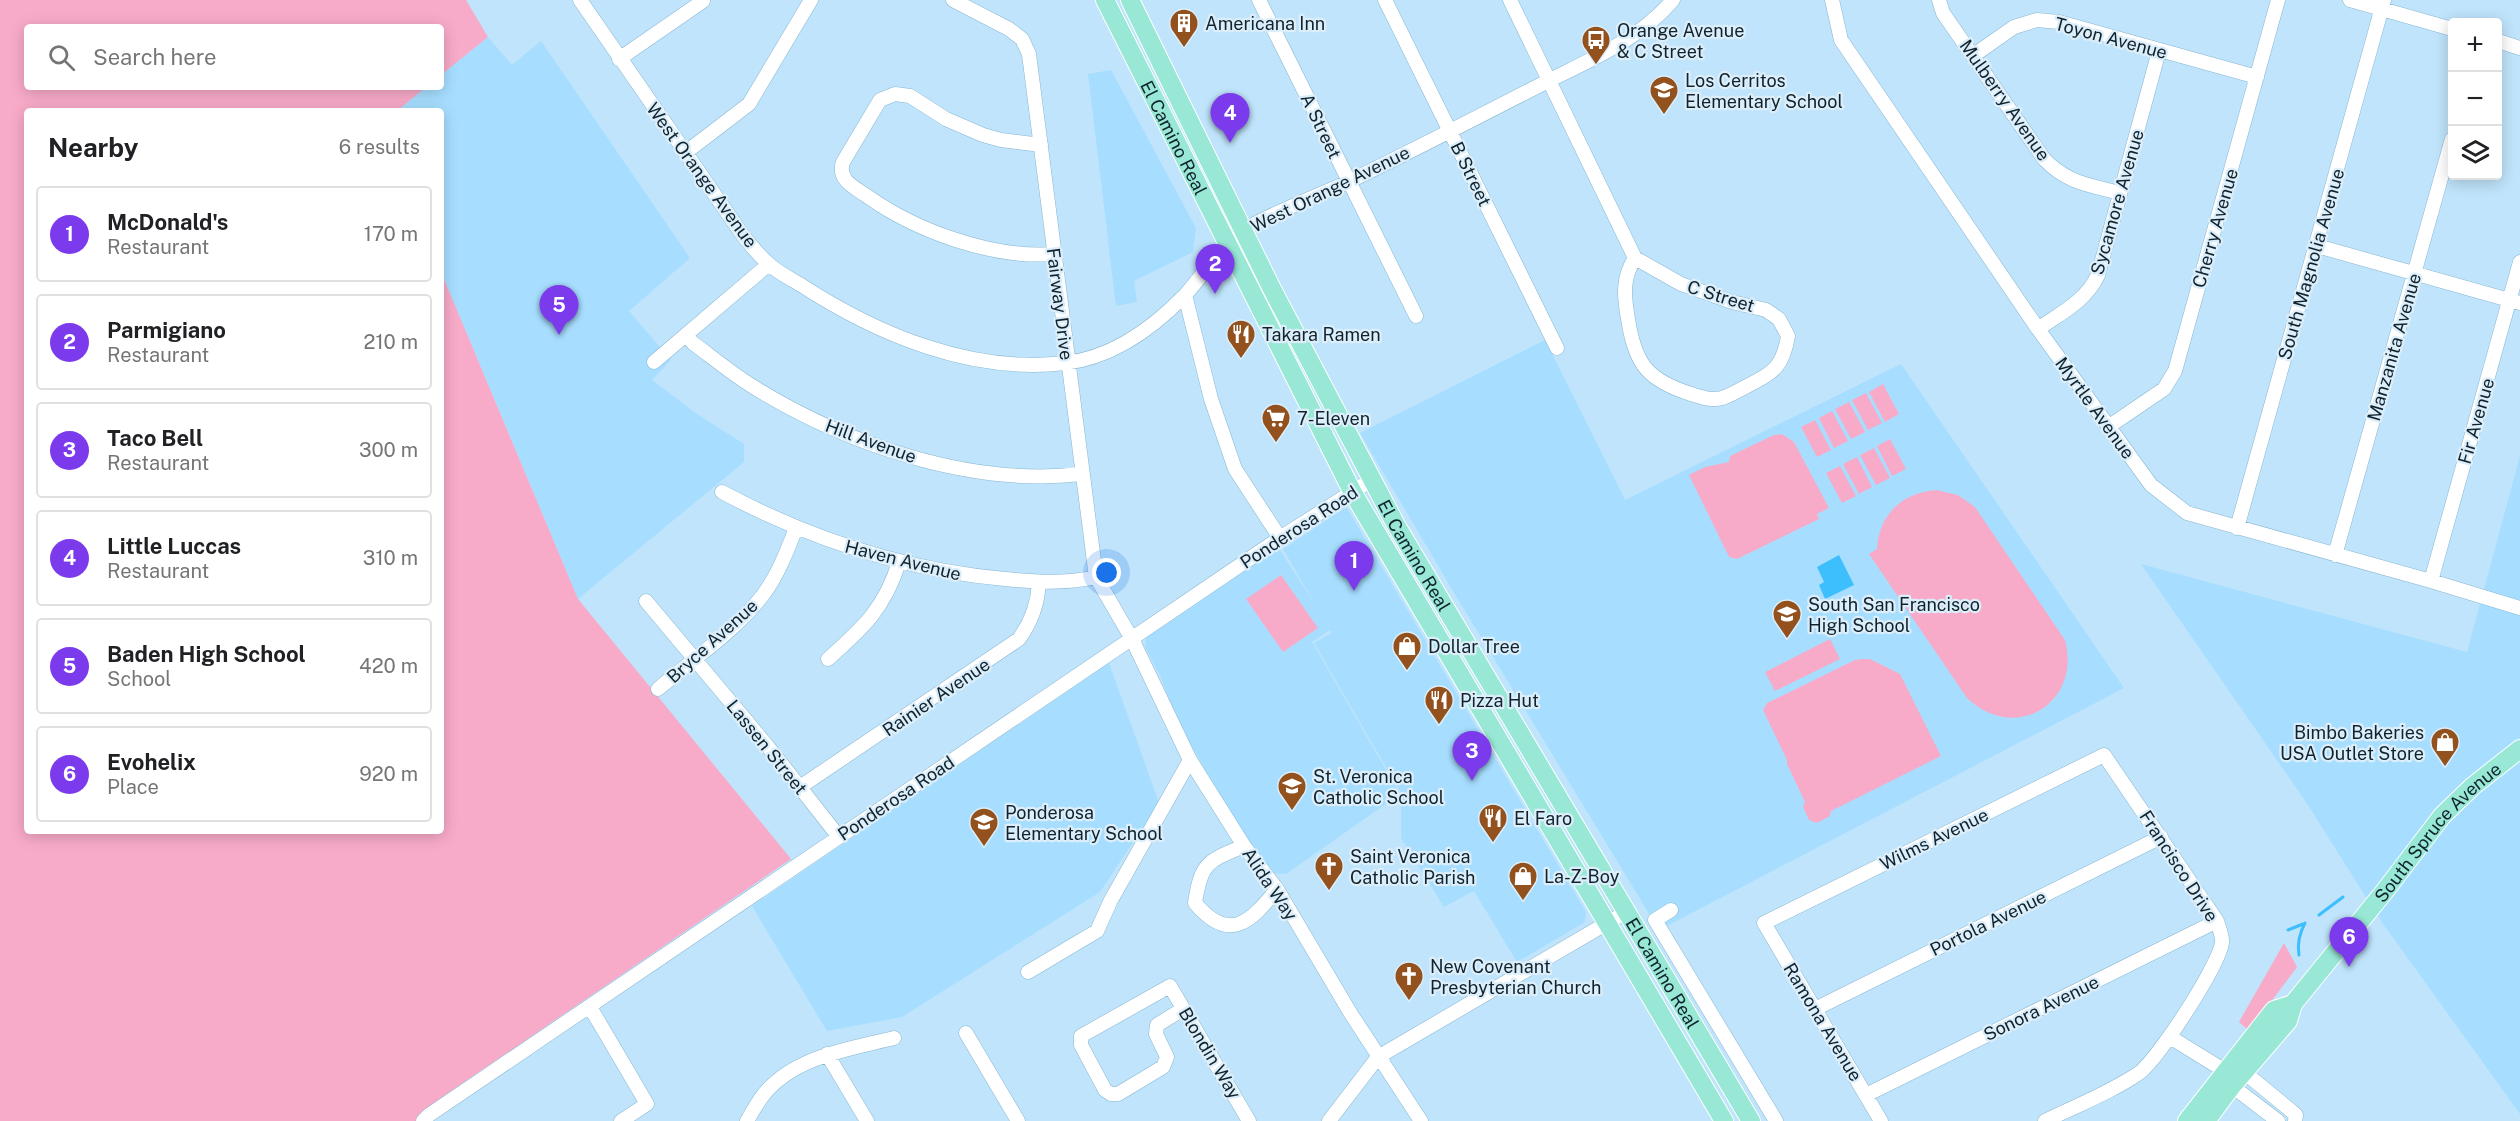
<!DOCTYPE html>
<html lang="en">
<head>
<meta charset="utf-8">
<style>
	:root { --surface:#fff; --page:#f2f2f2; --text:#202124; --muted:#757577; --line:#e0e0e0; --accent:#7c3aed }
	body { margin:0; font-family:"Public Sans",sans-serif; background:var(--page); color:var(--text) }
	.controls { position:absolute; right:18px; top:18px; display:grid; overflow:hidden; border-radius:6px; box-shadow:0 3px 15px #0003 }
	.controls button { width:54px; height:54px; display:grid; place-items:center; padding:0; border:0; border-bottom:2px solid var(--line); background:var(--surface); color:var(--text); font:30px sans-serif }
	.you { position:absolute; left:1107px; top:573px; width:21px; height:21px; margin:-15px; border:4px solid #fff; border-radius:50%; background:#1a73e8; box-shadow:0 0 0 9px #1a73e833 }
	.badge { display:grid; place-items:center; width:39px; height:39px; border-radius:50%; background:var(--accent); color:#fff; font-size:20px; font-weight:700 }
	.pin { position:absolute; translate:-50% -50px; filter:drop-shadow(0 2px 3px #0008) }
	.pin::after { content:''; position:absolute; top:32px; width:21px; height:18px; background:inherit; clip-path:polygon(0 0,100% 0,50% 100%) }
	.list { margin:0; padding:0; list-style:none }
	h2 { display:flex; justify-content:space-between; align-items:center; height:78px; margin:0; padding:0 24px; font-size:26px }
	h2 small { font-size:20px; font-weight:400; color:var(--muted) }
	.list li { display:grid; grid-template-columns:39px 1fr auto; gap:18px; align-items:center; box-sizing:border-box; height:96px; margin:0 12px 12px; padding:0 12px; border:2px solid var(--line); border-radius:6px }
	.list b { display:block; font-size:22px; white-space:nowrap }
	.list p { margin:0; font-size:20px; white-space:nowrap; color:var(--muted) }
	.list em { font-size:20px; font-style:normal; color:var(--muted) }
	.icon { flex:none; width:33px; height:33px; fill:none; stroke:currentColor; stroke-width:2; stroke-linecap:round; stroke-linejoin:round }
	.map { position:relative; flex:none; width:2520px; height:1121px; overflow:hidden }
	.search { position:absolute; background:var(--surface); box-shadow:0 3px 15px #0003; left:24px; top:24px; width:420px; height:66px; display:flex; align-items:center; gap:15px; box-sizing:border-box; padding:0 21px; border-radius:6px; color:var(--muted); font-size:22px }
	.panel { position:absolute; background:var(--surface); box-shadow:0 3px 15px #0003; left:24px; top:108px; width:420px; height:726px; border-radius:6px }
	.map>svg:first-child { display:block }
	.built { fill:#a7deff }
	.green { fill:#f8abc9 }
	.water { fill:#3dbffe }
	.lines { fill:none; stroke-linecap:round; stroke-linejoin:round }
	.stream { stroke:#3dbffe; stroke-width:3 }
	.minor-casing { stroke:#89b7d2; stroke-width:15 }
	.major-casing { stroke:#fff; stroke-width:20 }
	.minor { stroke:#fff; stroke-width:14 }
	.major { stroke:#98e8d5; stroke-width:18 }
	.labels { text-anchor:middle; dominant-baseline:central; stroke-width:4.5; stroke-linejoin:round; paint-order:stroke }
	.poi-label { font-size:18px; fill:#10232d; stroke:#dceefa; text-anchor:start }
	.street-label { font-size:18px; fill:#10232d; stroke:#dceefa }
</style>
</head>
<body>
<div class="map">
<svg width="2520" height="1121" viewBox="0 0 2520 1121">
	<rect width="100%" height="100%" fill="#bfe4fb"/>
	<path class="built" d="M488,37L512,65L541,41L690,258L629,311L671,360L652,380L697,414L744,444V462L578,599L441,272V111H397L426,87H441V75Z
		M1111,70L1196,228L1193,252L1134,281L1137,302L1116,306L1088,74Z
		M1545,340L1625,500L1901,364L2124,688L1659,930L1453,591L1360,433Z
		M2520,456V1114L2381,921L2306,802L2141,564L2467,652Z
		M1345,508H1347L1586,912L1585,922L1517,962L1474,891L1444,907L1401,838V793L1314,643L1331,633L1330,630L1312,642L1400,794L1286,874L1274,873L1253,852L1176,719L1160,675L1145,647L1146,637L1275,548L1280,550L1316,606L1283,549Z
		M1109,663L1159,803L1100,892L902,1017L827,1031L752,906Z"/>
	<path class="green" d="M0,0H466L488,37L441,75V27H27V87H426L397,111H27V831H441V272L578,599L791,859L438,1100L416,1121H0Z
		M1883,384L1899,414L1885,422L1869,392Z
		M1866,393L1882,423L1868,430L1852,400Z
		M1849,402L1865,432L1851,439L1835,409Z
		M1832,411L1848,441L1834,448L1819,418Z
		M1815,420L1831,450L1817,457L1801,427Z
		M1782,434L1794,442L1829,508L1817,514L1819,519L1737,559L1729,557L1689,475L1705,467L1729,462L1730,456L1774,435Z
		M1890,439L1906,469L1892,476L1877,446Z
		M1874,448L1890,478L1876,485L1860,455Z
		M1857,457L1872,487L1859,494L1843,464Z
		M1840,466L1856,496L1842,503L1826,473Z
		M1936,490L1958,495L1975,507L2065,640C2082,703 2015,744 1967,698L1869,554L1877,549C1879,514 1902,493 1936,490Z
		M1281,575L1318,628L1283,652L1246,599Z
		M1830,639L1840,659L1775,691L1765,672Z
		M1863,659H1870L1900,674L1941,756L1831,811L1830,816L1817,823L1809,820L1803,807L1805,802L1787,764V760L1763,710L1767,703L1855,660Z
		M2284,943L2297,967L2249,1031L2239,1022Z"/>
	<path class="water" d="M1839,555L1854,585L1825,599L1819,585L1824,582L1817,567Z"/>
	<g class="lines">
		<path class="stream" d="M2319,915L2343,897
			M2288,930L2303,924
			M2299,955C2297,943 2299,934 2305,923"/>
		<g class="minor-casing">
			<path id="minor" d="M580,0L744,237C752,246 760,257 770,265C779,273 791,279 801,285C878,335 972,374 1065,363C1111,358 1153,328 1185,295C1205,274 1221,243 1247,228C1279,210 1316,197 1350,181C1414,150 1478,117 1542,84C1589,60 1638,41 1673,0
				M953,0L1009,29L1022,39L1029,54L1096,577L1132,639L1190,760L1244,846L1277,889L1351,1014L1421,1121
				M1259,0L1416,316
				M1385,0L1557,348
				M1510,0L1635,258
				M1832,0L1841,40L2038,329L2151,485L2187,513L2431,581L2520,608
				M1939,0L1943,13L2044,159C2067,183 2089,185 2120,193
				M2350,0L2452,29
				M2498,41L2520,48
				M1974,55L2014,27L2037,20L2059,22L2257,77
				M619,59L703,1
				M1041,145L1001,140L983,135L946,119L910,96L895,94L880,100L843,162C837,180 854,187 867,196C916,231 993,259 1054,254
				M685,153L749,104L811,0
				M2317,246L2520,303
				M1635,258L1681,284L1732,302L1766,310L1779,319L1788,336C1783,366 1774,373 1747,386C1739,390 1731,395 1722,398C1711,401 1701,397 1691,394C1647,380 1635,364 1628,319C1624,296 1622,278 1635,258Z
				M1185,295L1211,399L1235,469L1280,538
				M2038,329C2061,313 2086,301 2098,275L2159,51
				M686,335L693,343C712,357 731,373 752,386C845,444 971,487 1081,474
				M654,362L769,264
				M2108,427L2164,389L2175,371L2278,0
				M722,492C810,539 904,570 1005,579C1036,582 1065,584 1096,577
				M2237,528L2384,0
				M2335,555L2452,139
				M2431,581L2520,262
				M646,601L769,748L839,837
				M828,659C863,628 885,608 899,562
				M658,689C693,659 735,631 763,595C778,575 787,551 796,528
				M800,787L1019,639C1032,621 1038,604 1039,582
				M1244,846C1208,861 1201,862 1195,903C1229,944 1251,922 1277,889
				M1671,910L1655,920L1776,1121
				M1028,972L1097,931L1111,900L1190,760
				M590,1007L647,1104L621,1121
				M1183,1009L1157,1025L1156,1034L1167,1057L1163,1067L1118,1094H1111L1105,1090L1081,1045V1036L1170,986L1249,1121
				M1815,1009L2161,837
				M966,1033L1018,1121
				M2170,1037L2225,1071L2244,1072L2289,1109L2296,1115L2295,1121
				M827,1054L867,1121
				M2229,1079L2232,1086L2278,1121
				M1866,1095L2217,921
				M423,1121L429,1115L1280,538L1371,480
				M747,1121C752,1112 758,1102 764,1094C795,1056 850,1049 894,1038
				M1329,1121L1378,1057L1626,912
				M1881,1121L1764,923L2104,755L2217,921C2219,928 2223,937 2222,943C2218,967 2158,1059 2139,1073C2110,1093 2075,1106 2045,1121"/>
		</g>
		<g class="major-casing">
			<g id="major">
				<path id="s1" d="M1105,0L1353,493L1724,1121"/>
				<path id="s2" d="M1130,0L1273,291L1396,525L1751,1121"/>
				<path d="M2187,1121L2274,1010L2293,1004"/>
				<path id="s3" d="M2206,1121L2232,1086L2288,1021L2293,1004L2384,892L2442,816L2473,786L2520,749"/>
			</g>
		</g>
		<use href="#minor" class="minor"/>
		<use href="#major" class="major"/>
	</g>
	<defs>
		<g id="building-pin" transform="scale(1.5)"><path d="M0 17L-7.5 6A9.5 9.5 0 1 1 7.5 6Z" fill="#92511d" stroke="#dceefa"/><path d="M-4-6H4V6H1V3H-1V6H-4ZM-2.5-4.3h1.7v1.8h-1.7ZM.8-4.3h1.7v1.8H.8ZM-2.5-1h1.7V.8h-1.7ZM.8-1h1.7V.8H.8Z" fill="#fff"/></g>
		<g id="bus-pin" transform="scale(1.5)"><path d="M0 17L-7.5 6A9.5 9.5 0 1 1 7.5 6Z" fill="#92511d" stroke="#dceefa"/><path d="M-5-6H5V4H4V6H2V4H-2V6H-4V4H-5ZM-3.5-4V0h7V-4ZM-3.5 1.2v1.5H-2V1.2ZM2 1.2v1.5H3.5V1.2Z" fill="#fff"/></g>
		<g id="school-pin" transform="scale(1.5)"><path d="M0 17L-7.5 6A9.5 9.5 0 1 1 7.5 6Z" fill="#92511d" stroke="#dceefa"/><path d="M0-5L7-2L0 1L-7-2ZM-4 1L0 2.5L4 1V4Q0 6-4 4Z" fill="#fff"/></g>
		<g id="restaurant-pin" transform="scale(1.5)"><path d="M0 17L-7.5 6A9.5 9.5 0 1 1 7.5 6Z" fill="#92511d" stroke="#dceefa"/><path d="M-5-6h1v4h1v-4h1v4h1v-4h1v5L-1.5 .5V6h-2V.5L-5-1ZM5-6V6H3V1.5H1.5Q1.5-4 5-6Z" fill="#fff"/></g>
		<g id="supermarket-pin" transform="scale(1.5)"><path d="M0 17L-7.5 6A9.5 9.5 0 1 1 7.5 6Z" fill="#92511d" stroke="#dceefa"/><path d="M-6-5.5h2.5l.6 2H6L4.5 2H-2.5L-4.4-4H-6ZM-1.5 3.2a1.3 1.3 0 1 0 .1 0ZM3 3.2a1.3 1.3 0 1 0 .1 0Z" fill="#fff"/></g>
		<g id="shop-pin" transform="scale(1.5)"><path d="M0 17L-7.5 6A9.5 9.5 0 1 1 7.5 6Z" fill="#92511d" stroke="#dceefa"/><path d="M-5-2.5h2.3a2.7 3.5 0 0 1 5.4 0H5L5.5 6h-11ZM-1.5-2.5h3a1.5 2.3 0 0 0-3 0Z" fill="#fff"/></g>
		<g id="church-pin" transform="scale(1.5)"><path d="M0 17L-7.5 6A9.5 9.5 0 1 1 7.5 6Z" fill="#92511d" stroke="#dceefa"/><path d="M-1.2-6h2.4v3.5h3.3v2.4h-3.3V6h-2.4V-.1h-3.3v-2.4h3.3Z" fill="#fff"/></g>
	</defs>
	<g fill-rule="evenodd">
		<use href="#building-pin" x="1184" y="23"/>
		<use href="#bus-pin" x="1596" y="40"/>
		<use href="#school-pin" x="1664" y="90"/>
		<use href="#restaurant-pin" x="1241" y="334"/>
		<use href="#supermarket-pin" x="1276" y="418"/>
		<use href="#school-pin" x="1787" y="614"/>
		<use href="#shop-pin" x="1407" y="646"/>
		<use href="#restaurant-pin" x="1439" y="700"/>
		<use href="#shop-pin" x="2445" y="742"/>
		<use href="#school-pin" x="1292" y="786"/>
		<use href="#restaurant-pin" x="1493" y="818"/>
		<use href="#school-pin" x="984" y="822"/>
		<use href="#church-pin" x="1329" y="866"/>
		<use href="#shop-pin" x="1523" y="876"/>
		<use href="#church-pin" x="1409" y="976"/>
	</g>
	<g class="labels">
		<g class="poi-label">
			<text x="1205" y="23">Americana Inn</text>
			<text x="1617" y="30">Orange Avenue<tspan x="1617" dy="21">&amp; C Street</tspan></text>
			<text x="1685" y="80">Los Cerritos<tspan x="1685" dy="21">Elementary School</tspan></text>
			<text x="1262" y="334">Takara Ramen</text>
			<text x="1297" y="418">7-Eleven</text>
			<text x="1808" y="604">South San Francisco<tspan x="1808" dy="21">High School</tspan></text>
			<text x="1428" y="646">Dollar Tree</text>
			<text x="1460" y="700">Pizza Hut</text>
			<text x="2424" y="732" text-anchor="end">Bimbo Bakeries<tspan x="2424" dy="21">USA Outlet Store</tspan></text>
			<text x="1313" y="776">St. Veronica<tspan x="1313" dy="21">Catholic School</tspan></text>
			<text x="1005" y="812">Ponderosa<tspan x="1005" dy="21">Elementary School</tspan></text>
			<text x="1514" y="818">El Faro</text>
			<text x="1350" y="856">Saint Veronica<tspan x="1350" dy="21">Catholic Parish</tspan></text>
			<text x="1544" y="876">La-Z-Boy</text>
			<text x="1430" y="966">New Covenant<tspan x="1430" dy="21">Presbyterian Church</tspan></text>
		</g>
		<g class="street-label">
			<text transform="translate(2111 38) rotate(15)">Toyon Avenue</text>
			<text transform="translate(2005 100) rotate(55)">Mulberry Avenue</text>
			<text transform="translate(1321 126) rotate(64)">A Street</text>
			<text stroke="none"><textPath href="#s1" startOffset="154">El Camino Real</textPath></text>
			<text transform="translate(1471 174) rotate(64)">B Street</text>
			<text transform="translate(702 175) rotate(54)">West Orange Avenue</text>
			<text transform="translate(1330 189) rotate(-26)">West Orange Avenue</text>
			<text transform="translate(2117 202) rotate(-74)">Sycamore Avenue</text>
			<text transform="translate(2215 228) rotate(-74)">Cherry Avenue</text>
			<text transform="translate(2311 264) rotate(-74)">South Magnolia Avenue</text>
			<text transform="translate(1721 296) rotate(17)">C Street</text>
			<text transform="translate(1060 304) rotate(83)">Fairway Drive</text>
			<text transform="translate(2394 347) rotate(-74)">Manzanita Avenue</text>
			<text transform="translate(2095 408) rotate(54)">Myrtle Avenue</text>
			<text transform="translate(2476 421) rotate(-74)">Fir Avenue</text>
			<text transform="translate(871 441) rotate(20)">Hill Avenue</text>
			<text transform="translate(1299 527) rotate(-33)">Ponderosa Road</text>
			<text stroke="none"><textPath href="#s2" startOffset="624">El Camino Real</textPath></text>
			<text transform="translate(903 560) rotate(14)">Haven Avenue</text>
			<text transform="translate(712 641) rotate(-42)">Bryce Avenue</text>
			<text transform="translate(936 697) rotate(-34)">Rainier Avenue</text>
			<text transform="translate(767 747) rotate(51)">Lassen Street</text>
			<text transform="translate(896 798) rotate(-34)">Ponderosa Road</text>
			<text stroke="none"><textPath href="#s3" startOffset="372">South Spruce Avenue</textPath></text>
			<text transform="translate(1934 839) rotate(-26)">Wilms Avenue</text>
			<text transform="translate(2179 866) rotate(57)">Francisco Drive</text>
			<text transform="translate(1270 884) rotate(56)">Alida Way</text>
			<text transform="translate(1988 923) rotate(-26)">Portola Avenue</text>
			<text stroke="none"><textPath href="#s2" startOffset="1110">El Camino Real</textPath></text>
			<text transform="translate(2041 1008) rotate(-26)">Sonora Avenue</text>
			<text transform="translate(1823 1022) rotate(59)">Ramona Avenue</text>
			<text transform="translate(1210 1053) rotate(59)">Blondin Way</text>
		</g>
	</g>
</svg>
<div class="controls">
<button>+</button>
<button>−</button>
<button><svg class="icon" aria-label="layers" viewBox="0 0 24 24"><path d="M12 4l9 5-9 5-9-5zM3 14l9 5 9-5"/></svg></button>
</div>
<div class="you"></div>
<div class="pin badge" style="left:1354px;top:591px">1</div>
<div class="pin badge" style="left:1215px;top:294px">2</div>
<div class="pin badge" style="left:1472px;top:781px">3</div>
<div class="pin badge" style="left:1230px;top:143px">4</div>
<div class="pin badge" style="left:559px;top:335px">5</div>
<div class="pin badge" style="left:2349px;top:967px">6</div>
<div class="search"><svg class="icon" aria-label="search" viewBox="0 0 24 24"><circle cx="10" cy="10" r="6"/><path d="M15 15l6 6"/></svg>Search here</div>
<section class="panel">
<h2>Nearby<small>6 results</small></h2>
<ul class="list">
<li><span class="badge">1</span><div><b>McDonald's</b><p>Restaurant</p></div><em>170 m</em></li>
<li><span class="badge">2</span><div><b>Parmigiano</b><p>Restaurant</p></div><em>210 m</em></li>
<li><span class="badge">3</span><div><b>Taco Bell</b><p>Restaurant</p></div><em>300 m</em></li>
<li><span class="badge">4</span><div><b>Little Luccas</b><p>Restaurant</p></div><em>310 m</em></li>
<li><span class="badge">5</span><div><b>Baden High School</b><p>School</p></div><em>420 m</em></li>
<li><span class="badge">6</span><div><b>Evohelix</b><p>Place</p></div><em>920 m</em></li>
</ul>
</section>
</div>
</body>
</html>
